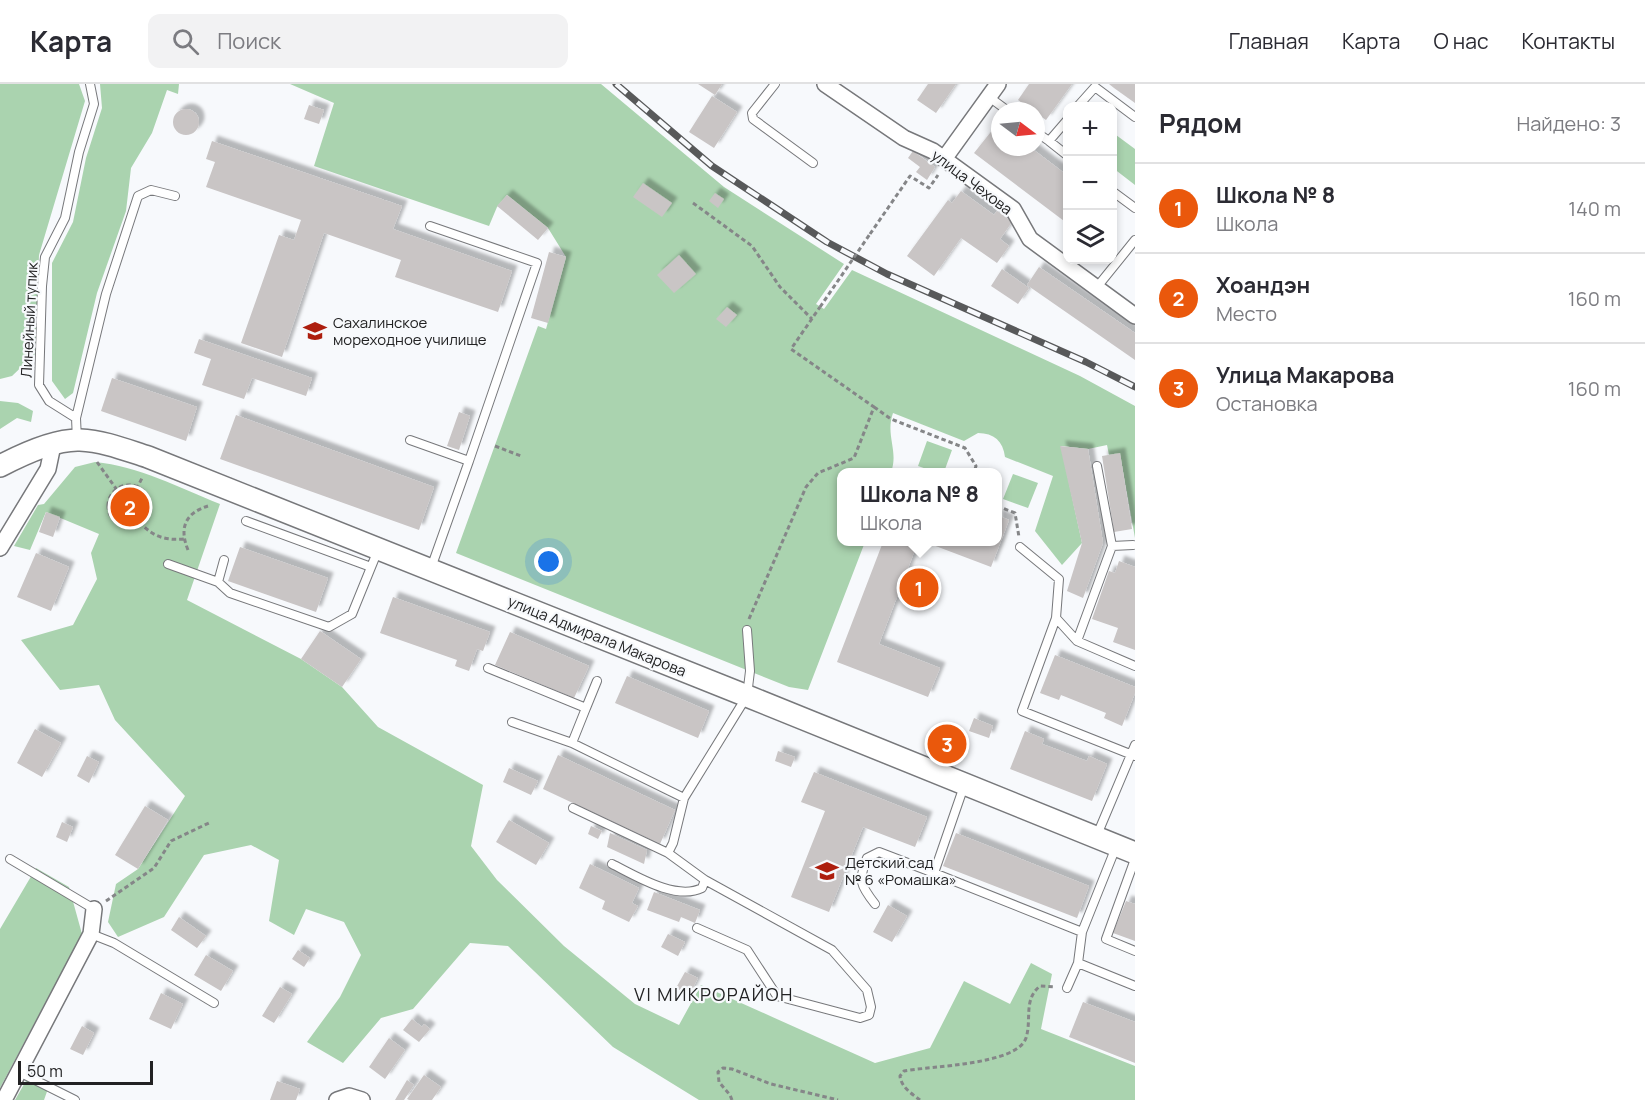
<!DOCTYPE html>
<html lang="ru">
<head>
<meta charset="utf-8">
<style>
	:root { --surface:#fff; --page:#f2f2f3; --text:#2b2b33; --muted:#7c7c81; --line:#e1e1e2; --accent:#ea580c }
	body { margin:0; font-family:Manrope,sans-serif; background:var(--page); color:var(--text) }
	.controls { position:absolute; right:18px; top:18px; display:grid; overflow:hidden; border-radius:12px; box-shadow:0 3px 9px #0003 }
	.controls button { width:54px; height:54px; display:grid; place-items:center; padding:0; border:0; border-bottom:2px solid var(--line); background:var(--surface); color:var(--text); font:30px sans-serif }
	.compass { position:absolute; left:991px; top:18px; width:54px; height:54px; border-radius:50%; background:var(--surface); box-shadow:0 3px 9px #0003; rotate:106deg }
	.scale { position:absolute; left:18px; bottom:15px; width:135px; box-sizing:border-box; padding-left:6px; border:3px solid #222223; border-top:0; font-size:16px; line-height:21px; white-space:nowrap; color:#222223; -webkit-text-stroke:4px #f7f9fc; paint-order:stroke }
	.you { position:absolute; left:549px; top:478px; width:21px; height:21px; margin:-15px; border:4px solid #fff; border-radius:50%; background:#1a73e8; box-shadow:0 0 0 9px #1a73e833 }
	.badge { display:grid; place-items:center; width:39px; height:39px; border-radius:50%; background:var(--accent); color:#fff; font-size:20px; font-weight:700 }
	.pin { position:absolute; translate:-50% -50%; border:3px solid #fff; box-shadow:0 2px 6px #0006 }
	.popup { position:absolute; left:837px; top:384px; width:165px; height:78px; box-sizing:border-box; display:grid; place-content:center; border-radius:12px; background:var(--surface); filter:drop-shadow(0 2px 4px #0005); font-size:20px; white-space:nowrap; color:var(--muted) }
	.popup b { font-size:22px; color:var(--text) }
	.popup::after { content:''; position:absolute; left:50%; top:100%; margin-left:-12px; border:12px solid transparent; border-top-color:var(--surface) }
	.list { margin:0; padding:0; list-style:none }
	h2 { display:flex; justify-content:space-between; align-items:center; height:78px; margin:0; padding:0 24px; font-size:26px }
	h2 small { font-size:20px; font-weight:400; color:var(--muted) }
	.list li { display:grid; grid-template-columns:39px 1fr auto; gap:18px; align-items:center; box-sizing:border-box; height:90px; padding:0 24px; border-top:2px solid var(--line) }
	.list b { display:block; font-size:22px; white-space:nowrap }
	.list p { margin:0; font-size:20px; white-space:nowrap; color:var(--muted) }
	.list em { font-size:20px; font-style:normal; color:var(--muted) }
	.icon { flex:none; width:33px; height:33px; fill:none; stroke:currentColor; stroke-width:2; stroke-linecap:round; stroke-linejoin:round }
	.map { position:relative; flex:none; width:1135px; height:1016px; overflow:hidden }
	header { display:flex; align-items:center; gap:36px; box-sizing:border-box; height:84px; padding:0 30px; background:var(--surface); border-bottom:2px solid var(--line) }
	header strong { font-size:28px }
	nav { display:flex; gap:33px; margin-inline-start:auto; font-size:21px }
	.search { width:420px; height:54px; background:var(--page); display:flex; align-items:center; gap:15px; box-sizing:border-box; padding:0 21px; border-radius:12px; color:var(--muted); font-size:22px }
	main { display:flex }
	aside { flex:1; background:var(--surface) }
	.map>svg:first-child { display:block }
	.green { fill:#aad3af }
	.building { fill:#c9c5c5; filter:url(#shadow) }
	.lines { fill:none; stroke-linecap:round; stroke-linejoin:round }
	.lane-casing { stroke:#77787b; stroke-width:10 }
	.street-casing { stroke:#77787b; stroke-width:18 }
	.secondary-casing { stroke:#77787b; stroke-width:24 }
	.path { stroke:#858688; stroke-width:3; stroke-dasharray:4.5 3; stroke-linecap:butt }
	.lane { stroke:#fff; stroke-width:8 }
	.street { stroke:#fff; stroke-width:15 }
	.secondary { stroke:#fff; stroke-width:21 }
	.rail-casing { stroke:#58595a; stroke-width:7 }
	.rail { stroke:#f7f9fc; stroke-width:4.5; stroke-dasharray:14; stroke-linecap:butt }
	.path-bridge { stroke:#858688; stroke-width:3; stroke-dasharray:4.5 3; stroke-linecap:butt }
	.labels { text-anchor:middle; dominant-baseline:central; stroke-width:4.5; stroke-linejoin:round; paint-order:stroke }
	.street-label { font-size:15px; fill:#222223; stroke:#f7f9fc }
	.poi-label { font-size:15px; fill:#222223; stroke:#f7f9fc; text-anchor:start }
	.quarter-label { font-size:18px; letter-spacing:1.5px; fill:#222223; stroke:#f7f9fc }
</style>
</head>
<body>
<header>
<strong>Карта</strong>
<div class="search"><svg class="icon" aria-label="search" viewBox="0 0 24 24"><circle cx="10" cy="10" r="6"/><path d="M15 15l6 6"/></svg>Поиск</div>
<nav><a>Главная</a><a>Карта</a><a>О нас</a><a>Контакты</a></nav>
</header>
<main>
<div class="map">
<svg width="1135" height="1016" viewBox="0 0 1135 1016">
	<defs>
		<filter id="shadow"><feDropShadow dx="5.5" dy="-5.5" stdDeviation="1.5" flood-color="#0004"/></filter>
	</defs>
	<rect width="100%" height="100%" fill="#f7f9fc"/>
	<path class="green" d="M0,0H79L85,17L39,171L35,270L12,292L0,295Z
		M100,0H179L178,10L167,6L152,49L131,84L126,127L97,209L73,309L65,315L52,297V179L73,138L86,74L102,24Z
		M290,0H601L724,103L844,180L816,220L824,225L852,186L1080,292L1135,322V454L1120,370L1109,371L1107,361L1088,365L1061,362L1082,459L1062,481L1035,447L1053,392L1005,373C1003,357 994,349 978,349L964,357L893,329C885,351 899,367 891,388H841V458H865L808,606L789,603L456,469L538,242L546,245L566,173L548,144L507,111L497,123L489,142L314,82L334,19Z
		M1112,48L1135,65V101L1113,84Z
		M0,317L18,319L33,327L31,338L17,334L0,345Z
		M927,357L952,366L944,388H935L918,382Z
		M95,378C138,382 180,404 220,420L187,516L301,575L342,603L378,643L483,701L471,762L497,796L564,862L635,920L679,941L701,901L875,979L930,964L964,897L1010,920L1031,879L1052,890L1041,945L1135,982V1016H699L613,963L508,862L470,859L413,925L381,934L343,979L307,958L340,913L361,871L344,838L306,825L294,851L269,837L279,776L251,761L204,771L164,833L118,853L108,838L116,800L138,785L185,712L115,636L99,601L60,606L21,556L73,541L97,495L91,469L99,450L46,428L30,466L14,462L38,421L44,420L75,383Z
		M1013,390L1038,399L1028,424L1003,415Z
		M36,784L69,803L82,850L0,1004V845Z
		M31,988L50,999L44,1016H15Z"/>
	<path class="building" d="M698,0H722L715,11Z
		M928,0H956L936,29L917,16Z
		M1029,0H1072L1046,36L1036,29V27H1033L1018,16Z
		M1109,0H1135V19L1114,4Z
		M712,12L737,28L714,64L689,48Z
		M309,21L324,26L319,40L304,35Z
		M173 38a13 13 0 1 1 26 0a13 13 0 1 1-26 0Z
		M998,39L1000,40V63H1030L1068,92V140L974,69Z
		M212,57L402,122L393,145L512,187L498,228L395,193L401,176L324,149L282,273L241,259L279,151L294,156L301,136L206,103L215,78L206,75Z
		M913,67L935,83L927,96L916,88L920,83L908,74Z
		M643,99L672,119L662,133L633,113Z
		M961,107L994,131L997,127L1012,138L1000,155L1009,162L997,179L961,154L934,192L907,172L948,116L952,119Z
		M715,109L724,115L718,124L709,117Z
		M507,111L548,144L538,156L497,122Z
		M549,168L566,173L548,239L531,234Z
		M679,171L696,190L674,209L657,191Z
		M1039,183L1135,249V276L1027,201Z
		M1002,185L1029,204L1018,220L991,202Z
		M727,223L737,231L726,243L716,235Z
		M199,255L312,294L306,312L252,294L244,315L202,301L211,275L194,269Z
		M112,294L197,323L186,357L101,327Z
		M459,328L470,332L459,366L447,362Z
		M236,331L434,403L419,446L220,375Z
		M1060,362L1088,365L1103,459L1083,514L1067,507L1082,459Z
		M1120,369L1132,445L1114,448L1102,372Z
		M126,416L137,419L133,430L123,427Z
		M46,428L60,433L53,453L39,448Z
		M997,431L1009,436L991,483L925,458H997Z
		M883,458H918L879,560L940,584L928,613L837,578Z
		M240,463L328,494L316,528L228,497Z
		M36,469L69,483L51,527L17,513Z
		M1119,477L1135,483V566L1113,558L1118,544L1092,535L1109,487L1115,489Z
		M393,513L490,548L483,567L477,565L469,587L455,582L457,576L380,549Z
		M320,547L361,575L342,603L301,575Z
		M510,548L589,582L574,614L495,581Z
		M1055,571L1135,603V609L1122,642L1104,634L1106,629L1061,611L1059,616L1040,609Z
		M627,592L709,627L698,654L615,619Z
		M974,634L993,642L989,654L969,647Z
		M35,645L61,659L42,693L17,679Z
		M1025,647L1044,655L1042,660L1053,664L1087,677L1089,672L1107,680L1092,717L1010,685Z
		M778,667L795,673L791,683L775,677Z
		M558,671L675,726L660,760L543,705Z
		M87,672L99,678L89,699L77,692Z
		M509,684L538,697L531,711L503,698Z
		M814,688L927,733L915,763L863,743L829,828L791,813L825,727L801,718Z
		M145,722L168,736L138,785L115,771Z
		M509,736L549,759L536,781L496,758Z
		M62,738L73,743L67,758L56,753Z
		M591,742L602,747L598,755L588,750Z
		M610,749L647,766L644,780L607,763Z
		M956,749L1089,802L1077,834L943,782Z
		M590,780L639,804L632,819L638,822L629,838L602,825L605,817L579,804Z
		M654,808L700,826L695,839L681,833L679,838L647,826Z
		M1126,817L1135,820V857L1113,849Z
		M888,821L907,832L892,858L873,848Z
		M179,833L206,852L197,864L171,846Z
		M668,850L685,858L678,872L661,863Z
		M298,866L310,874L304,883L292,875Z
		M206,871L233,887L221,907L194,891Z
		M685,888L698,894L689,911L676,904Z
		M280,903L292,910L274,939L262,932Z
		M161,909L183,920L171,945L149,935Z
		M1083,918L1135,938V979L1069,953Z
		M412,935L422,943L424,940L430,945L419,958L403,946Z
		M82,942L94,949L83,971L70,965Z
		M389,954L405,966L385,995L369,983Z
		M424,991L441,1003L432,1016H409L407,1015Z
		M407,996L414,1001L404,1016H395Z
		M277,997L300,1005L296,1016H270Z"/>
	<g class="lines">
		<g class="lane-casing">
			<path id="lane" d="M775,0L752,29L753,35L813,79
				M989,13L1008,27
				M1078,22L1095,3L1135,33
				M1036,48L1049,57L1068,35
				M1049,57L1068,72
				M1112,107L1135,124
				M430,142L537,179L469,377
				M1097,203L1135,156
				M76,334L106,210L138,112L151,106L175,112
				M77,356L76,334L49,317L39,301L42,202L45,173L65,134L79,68L94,20L90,0
				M410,356L469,377L431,484
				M246,437L371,483
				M1112,462L1133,461
				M1020,463L1059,495L1056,534L1022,627L1135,672
				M224,476L218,498L230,509L329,543L352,530L378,466
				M168,480L218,498
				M1056,534L1077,557L1135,582
				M1077,557L1112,462L1097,382
				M488,584L586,624L572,659
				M586,624L597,597
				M512,638L572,659L684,714
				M964,702L934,789L1082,848L1116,763
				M573,724L668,769L673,759L684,714L747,612L750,587L747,546
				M1097,751L1135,661
				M10,775L94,825
				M1135,775L1106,855L1135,867
				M612,780C636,792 676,817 702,804L705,796L668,769
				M875,820C860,801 858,796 867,774L879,768L934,789
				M697,844L747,866L777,912L860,934L869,931L871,923L867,906L832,866L705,796
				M1082,848L1078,879L1135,902
				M91,850L114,859L214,919
				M1067,904L1078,879
				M19,988L75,1016"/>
		</g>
		<g class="street-casing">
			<path id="street" d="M825,0L904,54L933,67L1013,125L1030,155L1135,232
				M944,75L998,0
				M0,464L48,385L53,361
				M4,1016L91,850L94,825
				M337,1016L349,1012L362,1016"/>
		</g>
		<g class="secondary-casing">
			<path id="secondary" d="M0,382C21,371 56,355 80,356C104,357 126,366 148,373L747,612L1135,769"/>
		</g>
		<path class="path" d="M693,119L752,162L780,203L812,235
			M870,150L910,92L929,104L938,91
			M874,323L891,335L965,364L976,382L974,388
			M495,362L521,372
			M97,378L122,413
			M108 422a21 21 0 1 1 42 0a21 21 0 1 1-42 0Z
			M118 422a11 11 0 1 1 22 0a11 11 0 1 1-22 0Z
			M133,412L143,392
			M997,422L1015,429L1019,453
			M135,432C148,450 161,457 184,455
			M188,466C179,444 185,429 208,422
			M749,535L806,403L818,389L854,374L874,323L791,265L820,223
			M106,817L154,784L171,757L211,738
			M732,1016L730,1011L719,998L718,988L723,984L732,985L771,1000L838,1016
			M920,1016C912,1010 901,1003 900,992L904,987C930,982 1017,981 1026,954C1032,935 1023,916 1040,902L1055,903"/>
		<use href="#lane" class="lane"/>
		<use href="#street" class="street"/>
		<use href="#secondary" class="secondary"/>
		<g class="rail-casing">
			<path id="rail" d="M616,0L712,82L827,158L887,190L1086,278L1135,303"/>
		</g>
		<use href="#rail" class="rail"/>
		<path class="path-bridge" d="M820,223L870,150"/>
	</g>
	<defs>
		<g id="university-bare" transform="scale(1.8)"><path d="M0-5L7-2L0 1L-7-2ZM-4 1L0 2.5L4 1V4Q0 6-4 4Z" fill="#ad1e0e" stroke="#f7f9fc" stroke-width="2.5" paint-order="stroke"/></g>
		<g id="school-bare" transform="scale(1.8)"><path d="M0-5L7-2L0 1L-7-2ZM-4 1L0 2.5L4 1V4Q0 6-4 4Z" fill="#ad1e0e" stroke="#f7f9fc" stroke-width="2.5" paint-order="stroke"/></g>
	</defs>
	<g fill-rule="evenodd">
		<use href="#university-bare" x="315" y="247"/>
		<use href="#school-bare" x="827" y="787"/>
	</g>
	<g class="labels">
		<g class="street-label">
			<text transform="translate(972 98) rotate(37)">улица Чехова</text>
			<text transform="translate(29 236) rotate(-87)">Линейный тупик</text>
			<text transform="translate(597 552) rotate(22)">улица Адмирала Макарова</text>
		</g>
		<g class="poi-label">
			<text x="333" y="238">Сахалинское<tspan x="333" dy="17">мореходное училище</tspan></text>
			<text x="845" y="778">Детский сад<tspan x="845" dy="17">№ 6 «Ромашка»</tspan></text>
		</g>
		<g class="quarter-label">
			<text x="714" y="910">VI МИКРОРАЙОН</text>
		</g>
	</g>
</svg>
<div class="controls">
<button>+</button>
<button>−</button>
<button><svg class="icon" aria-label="layers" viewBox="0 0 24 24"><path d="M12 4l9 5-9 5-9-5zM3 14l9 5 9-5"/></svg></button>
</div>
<svg class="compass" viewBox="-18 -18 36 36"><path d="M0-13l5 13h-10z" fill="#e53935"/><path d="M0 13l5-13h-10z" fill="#7c7c81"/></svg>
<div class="scale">50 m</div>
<div class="you"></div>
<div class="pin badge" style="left:919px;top:504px">1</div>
<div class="popup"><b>Школа № 8</b>Школа</div>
<div class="pin badge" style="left:130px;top:423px">2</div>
<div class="pin badge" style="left:947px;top:660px">3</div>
</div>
<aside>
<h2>Рядом<small>Найдено: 3</small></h2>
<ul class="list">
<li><span class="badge">1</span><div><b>Школа № 8</b><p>Школа</p></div><em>140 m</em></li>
<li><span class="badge">2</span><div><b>Хоандэн</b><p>Место</p></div><em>160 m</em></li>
<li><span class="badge">3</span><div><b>Улица Макарова</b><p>Остановка</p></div><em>160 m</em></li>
</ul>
</aside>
</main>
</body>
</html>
